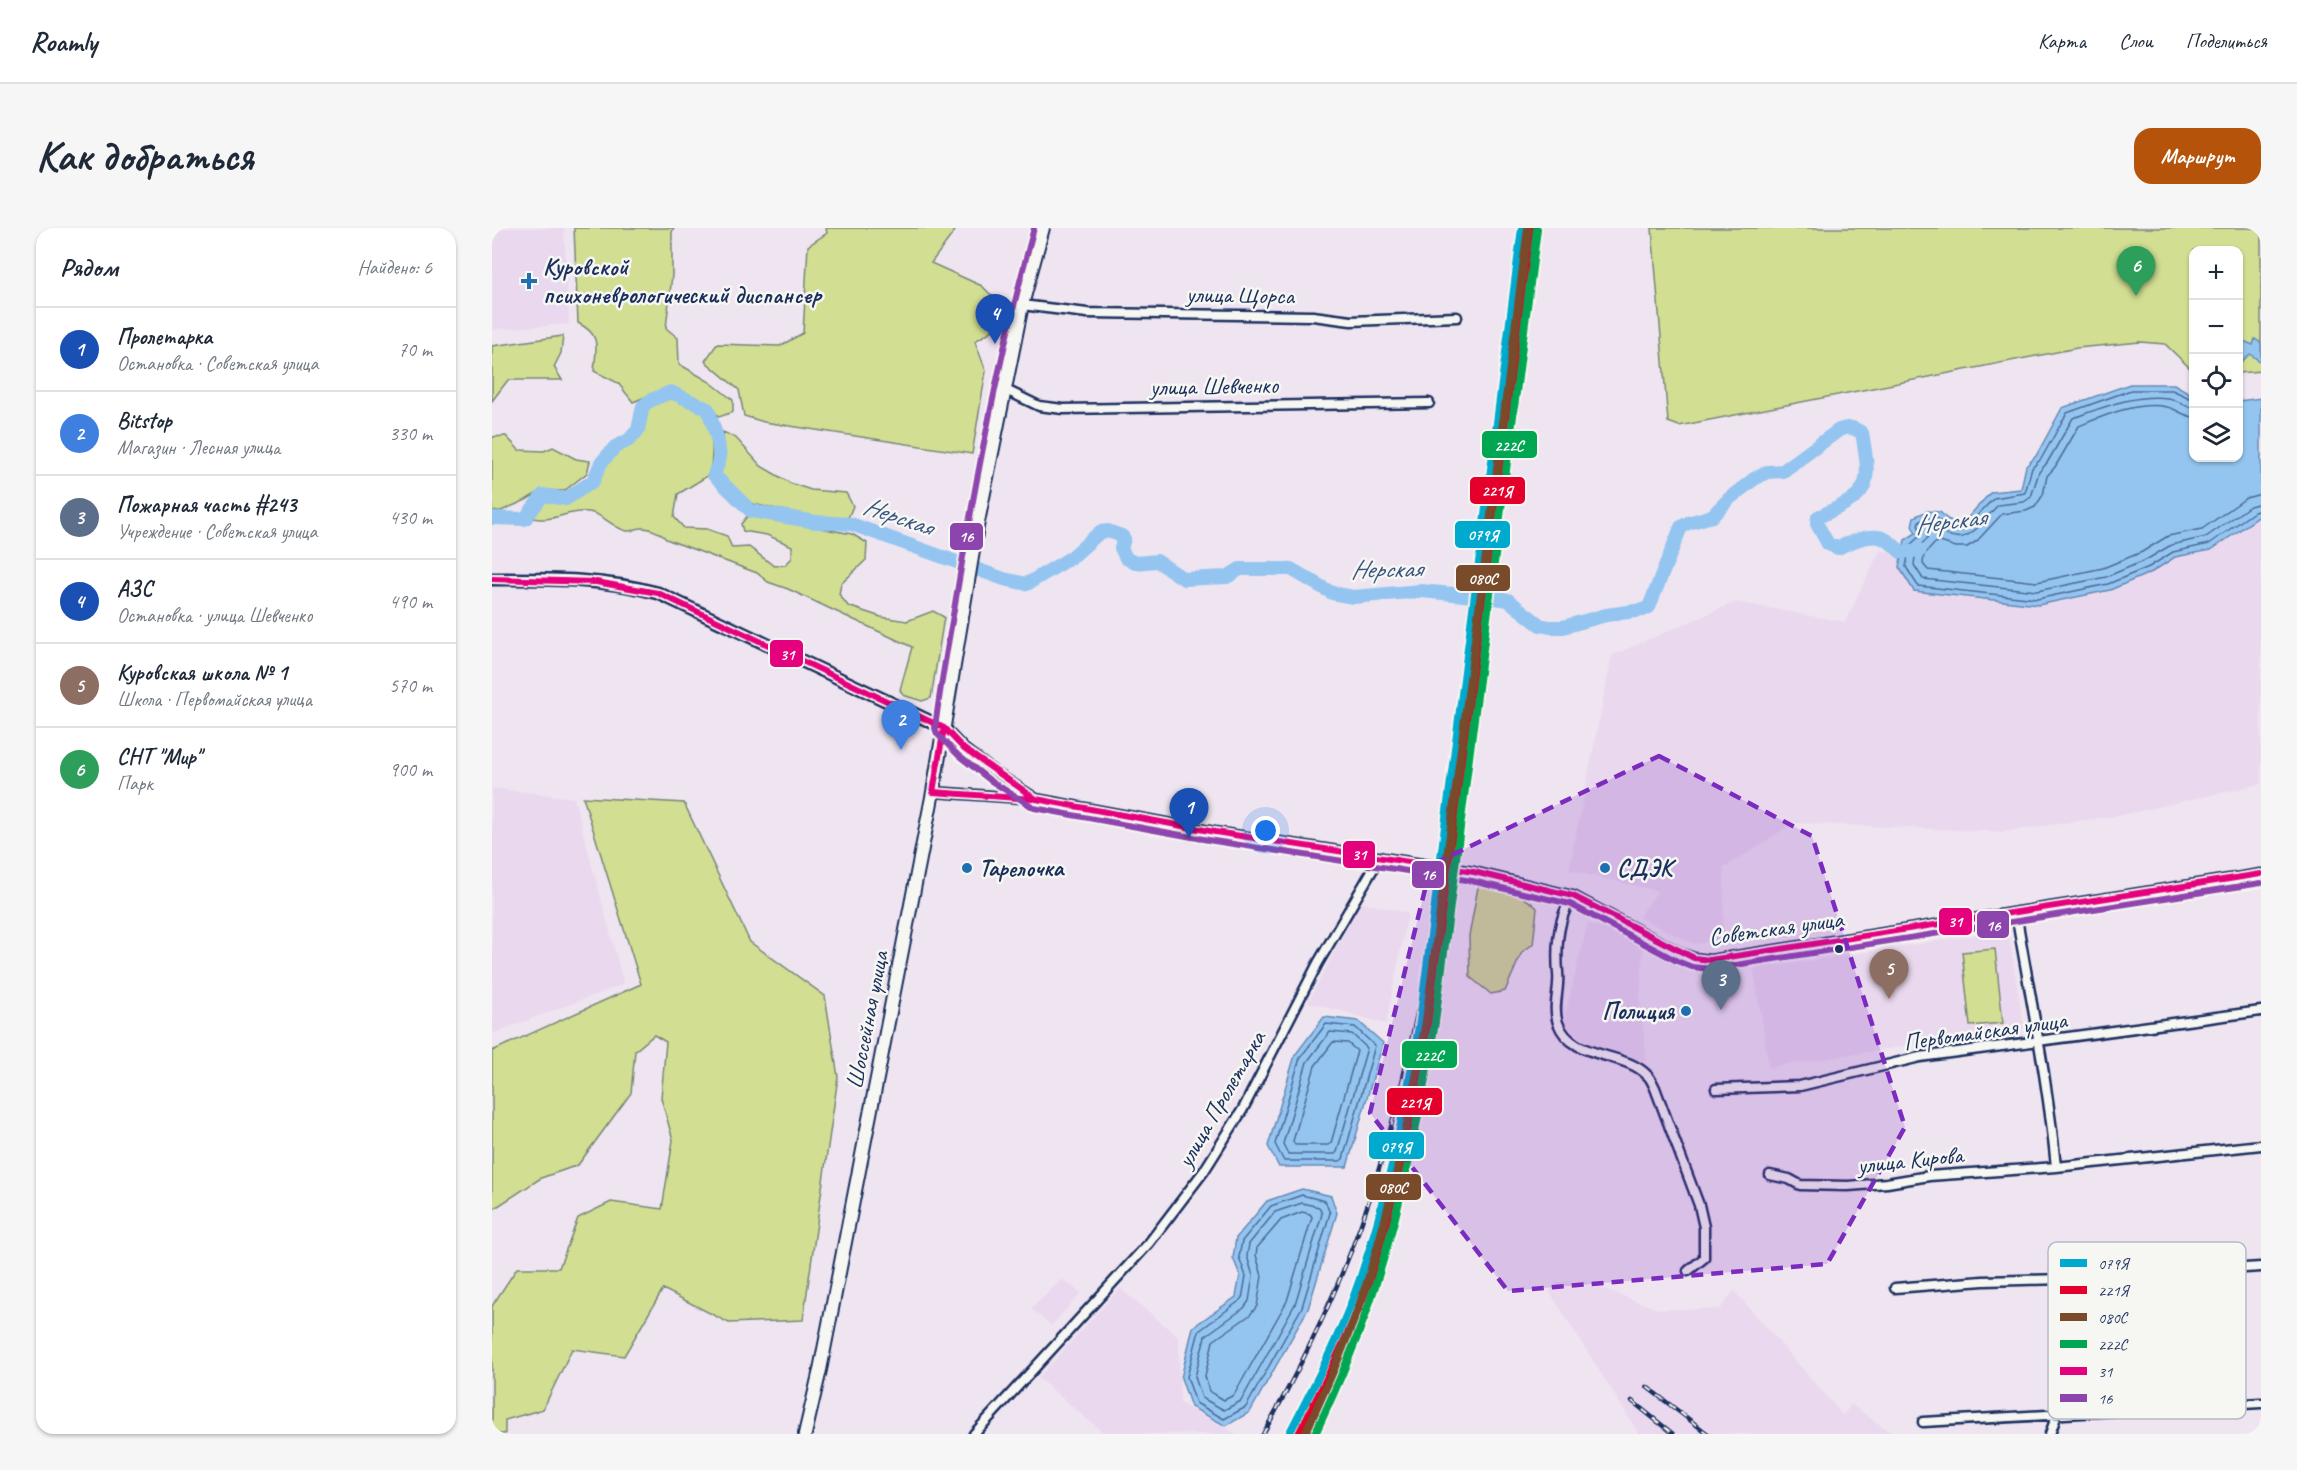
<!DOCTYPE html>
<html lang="ru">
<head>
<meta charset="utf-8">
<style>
	:root { --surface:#fff; --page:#f6f6f7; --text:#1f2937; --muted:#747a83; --line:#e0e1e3; --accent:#b45309 }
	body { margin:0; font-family:Caveat,sans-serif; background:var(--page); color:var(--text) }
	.controls { position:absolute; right:18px; top:18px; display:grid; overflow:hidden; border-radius:12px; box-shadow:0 2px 4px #0004 }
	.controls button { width:54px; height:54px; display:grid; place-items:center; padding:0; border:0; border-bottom:2px solid var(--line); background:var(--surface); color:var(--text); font:30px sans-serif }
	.you { position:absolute; left:774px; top:603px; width:21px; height:21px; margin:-15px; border:4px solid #fff; border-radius:50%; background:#1a73e8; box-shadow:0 0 0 9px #1a73e833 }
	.badge { display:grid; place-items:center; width:39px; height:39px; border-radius:50%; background:var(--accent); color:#fff; font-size:20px; font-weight:700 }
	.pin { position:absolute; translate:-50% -50px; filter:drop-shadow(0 2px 3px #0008) }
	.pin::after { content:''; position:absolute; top:32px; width:21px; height:18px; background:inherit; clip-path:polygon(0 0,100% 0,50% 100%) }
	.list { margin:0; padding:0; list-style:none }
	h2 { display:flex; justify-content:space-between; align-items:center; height:78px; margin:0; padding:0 24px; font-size:26px }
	h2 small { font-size:20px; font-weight:400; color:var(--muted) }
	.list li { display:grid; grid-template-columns:39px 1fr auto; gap:18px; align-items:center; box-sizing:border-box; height:84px; padding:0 24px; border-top:2px solid var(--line) }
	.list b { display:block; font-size:22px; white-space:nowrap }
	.list p { margin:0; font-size:20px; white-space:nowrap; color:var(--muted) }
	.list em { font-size:20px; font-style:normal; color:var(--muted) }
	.icon { flex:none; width:33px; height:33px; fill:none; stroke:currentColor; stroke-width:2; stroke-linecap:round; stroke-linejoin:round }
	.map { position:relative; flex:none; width:1769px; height:1206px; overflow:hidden; border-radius:18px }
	header { display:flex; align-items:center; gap:36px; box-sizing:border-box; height:84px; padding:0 30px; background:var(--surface); border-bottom:2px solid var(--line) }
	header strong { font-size:28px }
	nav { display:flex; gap:33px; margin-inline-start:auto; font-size:21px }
	.intro { display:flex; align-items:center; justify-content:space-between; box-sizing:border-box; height:144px; padding:0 36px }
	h1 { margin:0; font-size:42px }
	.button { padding:15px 27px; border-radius:18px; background:var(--accent); color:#fff; font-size:21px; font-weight:700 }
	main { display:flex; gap:36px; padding:0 36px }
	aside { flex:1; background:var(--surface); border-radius:18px; box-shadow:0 2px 4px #0004 }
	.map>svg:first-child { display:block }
	.built { fill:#ead9ee }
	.green { fill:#d2de91; stroke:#768678; stroke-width:1.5 }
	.water { fill:#94c5f0; stroke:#6489b6; stroke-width:1.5 }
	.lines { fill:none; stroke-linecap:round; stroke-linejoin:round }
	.shore { stroke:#4b6b98; stroke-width:1.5 }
	.river { stroke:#94c5f0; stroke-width:14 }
	.minor-casing { stroke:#1b2f5e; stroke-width:13 }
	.major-casing { stroke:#1b2f5e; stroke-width:15 }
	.highway-casing { stroke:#1b2f5e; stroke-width:16 }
	.minor { stroke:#f6f6f2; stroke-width:8 }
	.major { stroke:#f6f6f2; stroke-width:10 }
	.highway { stroke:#f6f6f2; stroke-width:12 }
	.rail-casing { stroke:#1b2f5e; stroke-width:4.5 }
	.rail { stroke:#f6f6f2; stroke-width:2; stroke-dasharray:7; stroke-linecap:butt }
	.bus-1-casing { stroke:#f6f6f2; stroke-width:10 }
	.bus-2-casing { stroke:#f6f6f2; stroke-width:10 }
	.bus-1 { stroke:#e5007d; stroke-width:6 }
	.bus-2 { stroke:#8e44ad; stroke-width:6 }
	.rail-1-casing { stroke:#f6f6f2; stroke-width:12 }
	.rail-2-casing { stroke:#f6f6f2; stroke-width:12 }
	.rail-3-casing { stroke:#f6f6f2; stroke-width:12 }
	.rail-4-casing { stroke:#f6f6f2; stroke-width:12 }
	.rail-1 { stroke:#00a9ce; stroke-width:8 }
	.rail-2 { stroke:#e4002b; stroke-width:8 }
	.rail-3 { stroke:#7a4b2a; stroke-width:8 }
	.rail-4 { stroke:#00a651; stroke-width:8 }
	.marked { fill:#7b2cbf; fill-opacity:0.2; stroke:#7b2cbf; stroke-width:4.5; stroke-dasharray:12 8; stroke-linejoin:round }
	.poi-dot { fill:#1f6fb2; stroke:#f6f6f2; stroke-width:2 }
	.bus-dot { fill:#1b2f5e; stroke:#f6f6f2; stroke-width:2 }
	.labels { text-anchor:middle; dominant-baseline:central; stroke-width:5; stroke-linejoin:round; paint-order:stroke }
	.poi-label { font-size:24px; font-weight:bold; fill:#1b2f5e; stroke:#f6f6f2; text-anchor:start }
	.street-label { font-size:24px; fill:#1b2f5e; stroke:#f6f6f2 }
	.water-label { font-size:26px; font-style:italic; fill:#395482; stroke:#f6f6f2 }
	.key { fill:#f6f6f2; stroke:#b4bac6; stroke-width:1.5 }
	.key-label { font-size:16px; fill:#1b2f5e }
	.line-badge { stroke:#f6f6f2; stroke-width:2 }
	.badge-label { font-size:16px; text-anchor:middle; font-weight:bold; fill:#fff }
</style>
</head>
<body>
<header>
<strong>Roamly</strong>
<nav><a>Карта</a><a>Слои</a><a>Поделиться</a></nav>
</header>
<div class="intro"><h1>Как добраться</h1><a class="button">Маршрут</a></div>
<main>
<aside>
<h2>Рядом<small>Найдено: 6</small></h2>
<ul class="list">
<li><span class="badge" style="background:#1a4fb4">1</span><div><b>Пролетарка</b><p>Остановка · Советская улица</p></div><em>70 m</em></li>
<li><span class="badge" style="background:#3f7fe0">2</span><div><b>Bitstop</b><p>Магазин · Лесная улица</p></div><em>330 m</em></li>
<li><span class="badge" style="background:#5c6f8a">3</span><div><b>Пожарная часть #243</b><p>Учреждение · Советская улица</p></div><em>430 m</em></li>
<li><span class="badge" style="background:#1a4fb4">4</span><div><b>АЗС</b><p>Остановка · улица Шевченко</p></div><em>490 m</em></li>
<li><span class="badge" style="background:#8d6e63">5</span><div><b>Куровская школа № 1</b><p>Школа · Первомайская улица</p></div><em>570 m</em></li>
<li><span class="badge" style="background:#2e9e5b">6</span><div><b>СНТ &quot;Мир&quot;</b><p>Парк</p></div><em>900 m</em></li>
</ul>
</aside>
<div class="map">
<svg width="1769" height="1206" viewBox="0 0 1769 1206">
	<rect width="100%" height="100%" fill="#efe5f0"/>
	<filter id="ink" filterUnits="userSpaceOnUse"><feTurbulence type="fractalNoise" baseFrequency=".0167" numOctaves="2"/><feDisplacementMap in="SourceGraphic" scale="12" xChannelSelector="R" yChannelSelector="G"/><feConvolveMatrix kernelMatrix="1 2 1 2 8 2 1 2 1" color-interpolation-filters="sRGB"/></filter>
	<g filter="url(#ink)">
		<path class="built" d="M5,0H72L77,96L0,102V10L5,5Z
			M1769,287V556L1630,587L1511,604L1301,595L1232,640L1231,712L1201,716L1147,689L1166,663L1077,642L1120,427L1244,374L1353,394L1388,322L1409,326L1407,339L1422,363L1481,369L1660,344L1683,329L1719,322Z
			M0,560L82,570L132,756L0,806Z
			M868,674L916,685L894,796L816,774Z
			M1096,695L1127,705L1151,716L1148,775L1155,834L1101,821L1071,796Z
			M1516,702L1532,800L1277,839L1262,741Z
			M570,1051L589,1065L559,1098L539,1081Z
			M1092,1053L1166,1081H1228L1242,1062L1351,1187L1359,1176L1401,1206H1147L1057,1063L1066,1054Z
			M628,1060L687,1109L688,1175L745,1206H613L546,1150Z"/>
		<path class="green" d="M82,0H182L180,4V47L174,100L186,110L187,136L218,154L241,172V184L227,189L217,178L175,160L141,174L126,155L102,143C104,119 110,107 86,95Z
			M334,0H465L439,35L490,58L508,76L506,99L483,113L494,143L480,226L272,194L252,188L247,162L213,133L225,116L288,118L311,105L316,18L335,5Z
			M1160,0H1769V143L1747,145L1746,22H1702L1701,143L1673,116L1648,114L1585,120L1187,198L1176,194Z
			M71,108L69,125L62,139L70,152H16L0,173V118Z
			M179,169L213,183C220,207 223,223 217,247L186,266L182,289L192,300L215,301L235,308L240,320L257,319L282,338L293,337L300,330V318L275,307L251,303L249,296L256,287L360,306L375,315L374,332L349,356L347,366L356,378L389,389L415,393L441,383L452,389L439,470L430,473L411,467L408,462L420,419L296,361L276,354L265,345L174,311C169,305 157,299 149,300C143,300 141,304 135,303C121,300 111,286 97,284C77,281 60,295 41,290L48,278L55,272L75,275L103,257L112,236L125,224L139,217L146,208L153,193L156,180Z
			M231,204L244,210L269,238L298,255L319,262L354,265L361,278L356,290H329L261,276L231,252L226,245L233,233Z
			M14,208L27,222L52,223L61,219L84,231L98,233L95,245L72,263L50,262L34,272L9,283H0V209Z
			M91,569L192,575L258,714L333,768L346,849L311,1092L237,1095L171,1061L132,1128L80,1121L51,1181L13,1192V1206H0V1078L25,1040H67L86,990L119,974L170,981L181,912L169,870L174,814L162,807L143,823L139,865L86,937L49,950L0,982V823L149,756Z
			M986,659C1009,659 1029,664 1045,680L1041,716L1030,724L1013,763L999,766L978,749L977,708Z
			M1503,721L1511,795L1478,798L1470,724Z"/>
		<path class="water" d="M1763,111L1769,115V134L1758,126L1747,136V118L1749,112L1761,117Z
			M1638,156H1682L1701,167L1702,230H1746L1747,173L1769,170V287L1719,322L1683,329L1660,344L1618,362L1546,377L1422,363L1407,339L1413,312L1424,305L1420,298L1422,289L1435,283L1448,284L1455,291L1469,297L1499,264L1529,261L1534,238L1544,228L1570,180Z
			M832,789L866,793L891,815L855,939H787L776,918L803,827Z
			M810,961L839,968L845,985L816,1081L758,1184L734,1198L699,1179L689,1150L701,1099L744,1069L748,1047L741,1030L744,1010L775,973Z"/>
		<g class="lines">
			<path class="shore" d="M1702,172L1680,162H1639L1575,185L1549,231L1540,240L1533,265L1502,270L1470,303L1452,297L1445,290H1436L1428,293L1426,296L1429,307L1418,317L1414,339L1426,358L1545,371L1616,356L1657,339L1681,324L1717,316L1762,284L1769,282
				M1702,180C1692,179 1685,171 1676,170C1642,166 1612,179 1581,190L1555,235L1547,244L1539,269L1532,274L1506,277C1485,299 1472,326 1442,297H1438L1435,311L1424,321L1422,337L1431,351L1545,363L1614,349L1654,332L1679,317L1714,309L1758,278L1769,275
				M1702,189C1691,188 1685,181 1675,179C1646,173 1614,187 1587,198L1563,239L1555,248L1551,267L1543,279L1534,283L1510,286L1485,313L1475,319H1464L1445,313L1432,327L1431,336L1436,342L1545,354L1611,340L1650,324L1676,308L1710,301L1754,270L1769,266
				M834,796L863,799L883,818L851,931L848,933H792L783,916L808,830Z
				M838,804L860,806L875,820L845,924L843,926H796L791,916L815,834Z
				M841,814L856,815L865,823L839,915L836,917H803L801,913L823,838Z
				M810,967L833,973L838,985L810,1079L754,1179L732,1191L704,1175L695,1149L707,1103L750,1071L754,1048L747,1029L750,1013L779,978Z
				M810,975L827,979L830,986L803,1076L749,1173L732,1182L710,1170L703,1149L713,1108L752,1080L757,1073L761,1048L755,1028L757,1016L783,984Z
				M810,984L818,986L820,989L795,1073L742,1167L732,1172L717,1163L713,1148L721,1113L758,1087L765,1078L770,1048L764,1027L765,1020L789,992Z"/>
			<path class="river" d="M0,290L33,291L51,267L74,271L101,253L109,235L123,219L137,212L146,202L151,178L159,172L179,164L216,181L226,213L228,230L222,247L259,283L324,294L359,296L512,351L535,356L580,329L608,304L616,303L630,308L632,311L629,320L634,330L643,335L665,333L692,351L735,349L748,341H799L840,365L861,369L929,363L1004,370L1016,372L1048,397L1058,399H1071L1114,387L1151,382L1157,379L1189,299L1196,295L1220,288L1238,270L1262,251L1275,244L1291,243L1347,202C1357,198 1361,199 1370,205C1380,260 1378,266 1326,289L1325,296L1336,316L1346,320C1358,314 1380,304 1393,311C1399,314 1404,320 1409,324L1428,322"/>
			<g class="minor-casing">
				<path id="minor" d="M530,77L595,85L821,88L859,93L965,89
					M512,161L547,178L571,181L937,175
					M452,500L472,521L504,545L544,571L723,604L982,644L1081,668L1189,725L1202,730L1218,732L1769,646
					M441,564L544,571
					M1081,668C1066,689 1064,720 1066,745C1068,761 1060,779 1066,795C1080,833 1132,822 1156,848C1159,851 1161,856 1163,860L1207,977L1212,999V1030L1196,1043
					M1524,684C1538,769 1556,853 1564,939
					M1224,861L1308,858L1428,829L1769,783
					M1278,947L1297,951L1308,957L1356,958L1395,955L1437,948L1564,939L1769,917
					M1403,1060L1491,1053L1574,1051L1769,1039
					M1431,1194L1769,1175
					M482,1206L657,1015L712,943L751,881L826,735L888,629
					M1558,1206L1565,1186L1577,1124L1574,1051"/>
			</g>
			<g class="major-casing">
				<path id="major" d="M0,351C56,351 111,350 166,365L452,500"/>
			</g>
			<g class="highway-casing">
				<path id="highway" d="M313,1206L328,1142L441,564L485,299L530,77L551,0"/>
			</g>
			<use href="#minor" class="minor"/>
			<use href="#major" class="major"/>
			<use href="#highway" class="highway"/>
			<g class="rail-casing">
				<path id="rail" d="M1155,1159L1216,1206
					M1140,1173L1181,1206
					M771,1206C818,1123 859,1036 886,944C908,873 922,799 937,727"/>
			</g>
			<use href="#rail" class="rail"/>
			<g class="bus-1-casing">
				<path id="bus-1" d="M0,351L104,354L166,365L452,500L472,521L544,571L723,604L982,644L1081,668L1202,730L1218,732L1769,646
					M452,500L441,564L541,571"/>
			</g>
			<g class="bus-2-casing">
				<path id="bus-2" d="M542,0C510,116 487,233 467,352C459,401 449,451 443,500L445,506L467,528L499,553L542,580L722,613L980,653L1078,676L1185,733L1200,739L1218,741L1769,655"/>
			</g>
			<use href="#bus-1" class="bus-1"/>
			<use href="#bus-2" class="bus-2"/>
			<g class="rail-1-casing">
				<path id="rail-1" d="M797,1206C821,1160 845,1114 863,1065C895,977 912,885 928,793L1030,0"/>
			</g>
			<g class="rail-2-casing">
				<path id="rail-2" d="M807,1206C830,1161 853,1116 871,1069C904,981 921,887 937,794L1039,1"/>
			</g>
			<g class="rail-3-casing">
				<path id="rail-3" d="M813,1206C836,1156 858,1107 875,1054C902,969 919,881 934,793L1036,0"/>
			</g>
			<g class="rail-4-casing">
				<path id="rail-4" d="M823,1206C846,1157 867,1109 883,1058C911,972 928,883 943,794L1045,1"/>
			</g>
			<use href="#rail-1" class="rail-1"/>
			<use href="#rail-2" class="rail-2"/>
			<use href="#rail-3" class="rail-3"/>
			<use href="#rail-4" class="rail-4"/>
		</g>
	</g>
	<path class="marked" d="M1167,528L1320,608L1413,899L1335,1036L1016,1063L878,885L939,637Z"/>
	<g class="poi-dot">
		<path d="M34 44h6v6h6v6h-6v6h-6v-6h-6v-6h6z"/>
		<circle cx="475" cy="640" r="6"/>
		<circle cx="1113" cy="640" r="6"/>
		<circle cx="1194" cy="783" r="6"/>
	</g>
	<circle class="bus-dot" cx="1347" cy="721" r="5"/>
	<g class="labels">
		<g class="poi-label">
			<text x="51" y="39">Куровской<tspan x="51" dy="28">психоневрологический диспансер</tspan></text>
			<text x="487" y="640">Тарелочка</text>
			<text x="1125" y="640">СДЭК</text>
			<text x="1182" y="783" text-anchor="end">Полиция</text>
		</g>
		<g class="street-label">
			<text transform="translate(748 67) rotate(1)">улица Щорса</text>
			<text transform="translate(722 158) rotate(-1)">улица Шевченко</text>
			<text transform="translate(1284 700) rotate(-8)">Советская улица</text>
			<text transform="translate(375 792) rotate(-79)">Шоссейная улица</text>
			<text transform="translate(1493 803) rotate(-8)">Первомайская улица</text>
			<text transform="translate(729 871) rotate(-60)">улица Пролетарка</text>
			<text transform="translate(1418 932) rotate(-6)">улица Кирова</text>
		</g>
		<g class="water-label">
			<text transform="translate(406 288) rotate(19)">Нерская</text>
			<text transform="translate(1458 293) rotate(-7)">Нерская</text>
			<text transform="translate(894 341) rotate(-1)">Нерская</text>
		</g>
	</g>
	<rect x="1556" y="1014" width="198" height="177" rx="9" class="key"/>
	<rect x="1568" y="1031" width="27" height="8" fill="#00a9ce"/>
	<rect x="1568" y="1058" width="27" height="8" fill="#e4002b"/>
	<rect x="1568" y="1085" width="27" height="8" fill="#7a4b2a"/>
	<rect x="1568" y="1112" width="27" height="8" fill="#00a651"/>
	<rect x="1568" y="1139" width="27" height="8" fill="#e5007d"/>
	<rect x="1568" y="1166" width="27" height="8" fill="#8e44ad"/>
	<g class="key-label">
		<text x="1606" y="1041">079Я</text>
		<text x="1606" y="1068">221Я</text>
		<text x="1606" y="1095">080С</text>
		<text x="1606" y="1122">222С</text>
		<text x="1606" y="1149">31</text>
		<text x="1606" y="1176">16</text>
	</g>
	<g class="line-badge">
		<rect x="989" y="202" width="57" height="29" rx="6" fill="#00a651"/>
		<rect x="977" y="248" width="57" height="29" rx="6" fill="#e4002b"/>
		<rect x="962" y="292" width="57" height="29" rx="6" fill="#00a9ce"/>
		<rect x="457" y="294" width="35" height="29" rx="6" fill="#8e44ad"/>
		<rect x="963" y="336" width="56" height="28" rx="6" fill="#7a4b2a"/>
		<rect x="277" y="411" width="35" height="29" rx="6" fill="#e5007d"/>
		<rect x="850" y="612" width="34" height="29" rx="6" fill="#e5007d"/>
		<rect x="919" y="632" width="34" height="29" rx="6" fill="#8e44ad"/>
		<rect x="1446" y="679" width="35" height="29" rx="6" fill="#e5007d"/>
		<rect x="1484" y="682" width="34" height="29" rx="6" fill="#8e44ad"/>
		<rect x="909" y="812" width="57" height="29" rx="6" fill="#00a651"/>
		<rect x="894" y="859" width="57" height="29" rx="6" fill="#e4002b"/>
		<rect x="876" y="903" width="57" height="29" rx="6" fill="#00a9ce"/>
		<rect x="873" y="945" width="57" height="28" rx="6" fill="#7a4b2a"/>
	</g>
	<g class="badge-label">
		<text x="1017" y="223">222С</text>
		<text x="1005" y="268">221Я</text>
		<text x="991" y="312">079Я</text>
		<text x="474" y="314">16</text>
		<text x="991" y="356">080С</text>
		<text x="295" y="432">31</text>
		<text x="867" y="632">31</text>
		<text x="936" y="652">16</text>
		<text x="1463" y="699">31</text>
		<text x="1501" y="703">16</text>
		<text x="937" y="833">222С</text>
		<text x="923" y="880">221Я</text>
		<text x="904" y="924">079Я</text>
		<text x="901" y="965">080С</text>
	</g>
</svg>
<div class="controls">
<button>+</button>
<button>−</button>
<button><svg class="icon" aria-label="locate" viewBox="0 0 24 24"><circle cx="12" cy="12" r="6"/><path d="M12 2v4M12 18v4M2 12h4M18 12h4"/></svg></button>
<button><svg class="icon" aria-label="layers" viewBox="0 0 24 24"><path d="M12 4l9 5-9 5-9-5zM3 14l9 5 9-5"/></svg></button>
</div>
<div class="you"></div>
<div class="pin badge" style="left:697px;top:610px;background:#1a4fb4">1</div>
<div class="pin badge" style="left:409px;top:522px;background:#3f7fe0">2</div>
<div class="pin badge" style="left:1229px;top:782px;background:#5c6f8a">3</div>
<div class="pin badge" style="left:503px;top:116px;background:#1a4fb4">4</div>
<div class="pin badge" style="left:1397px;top:771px;background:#8d6e63">5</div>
<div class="pin badge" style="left:1644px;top:68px;background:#2e9e5b">6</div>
</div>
</main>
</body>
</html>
